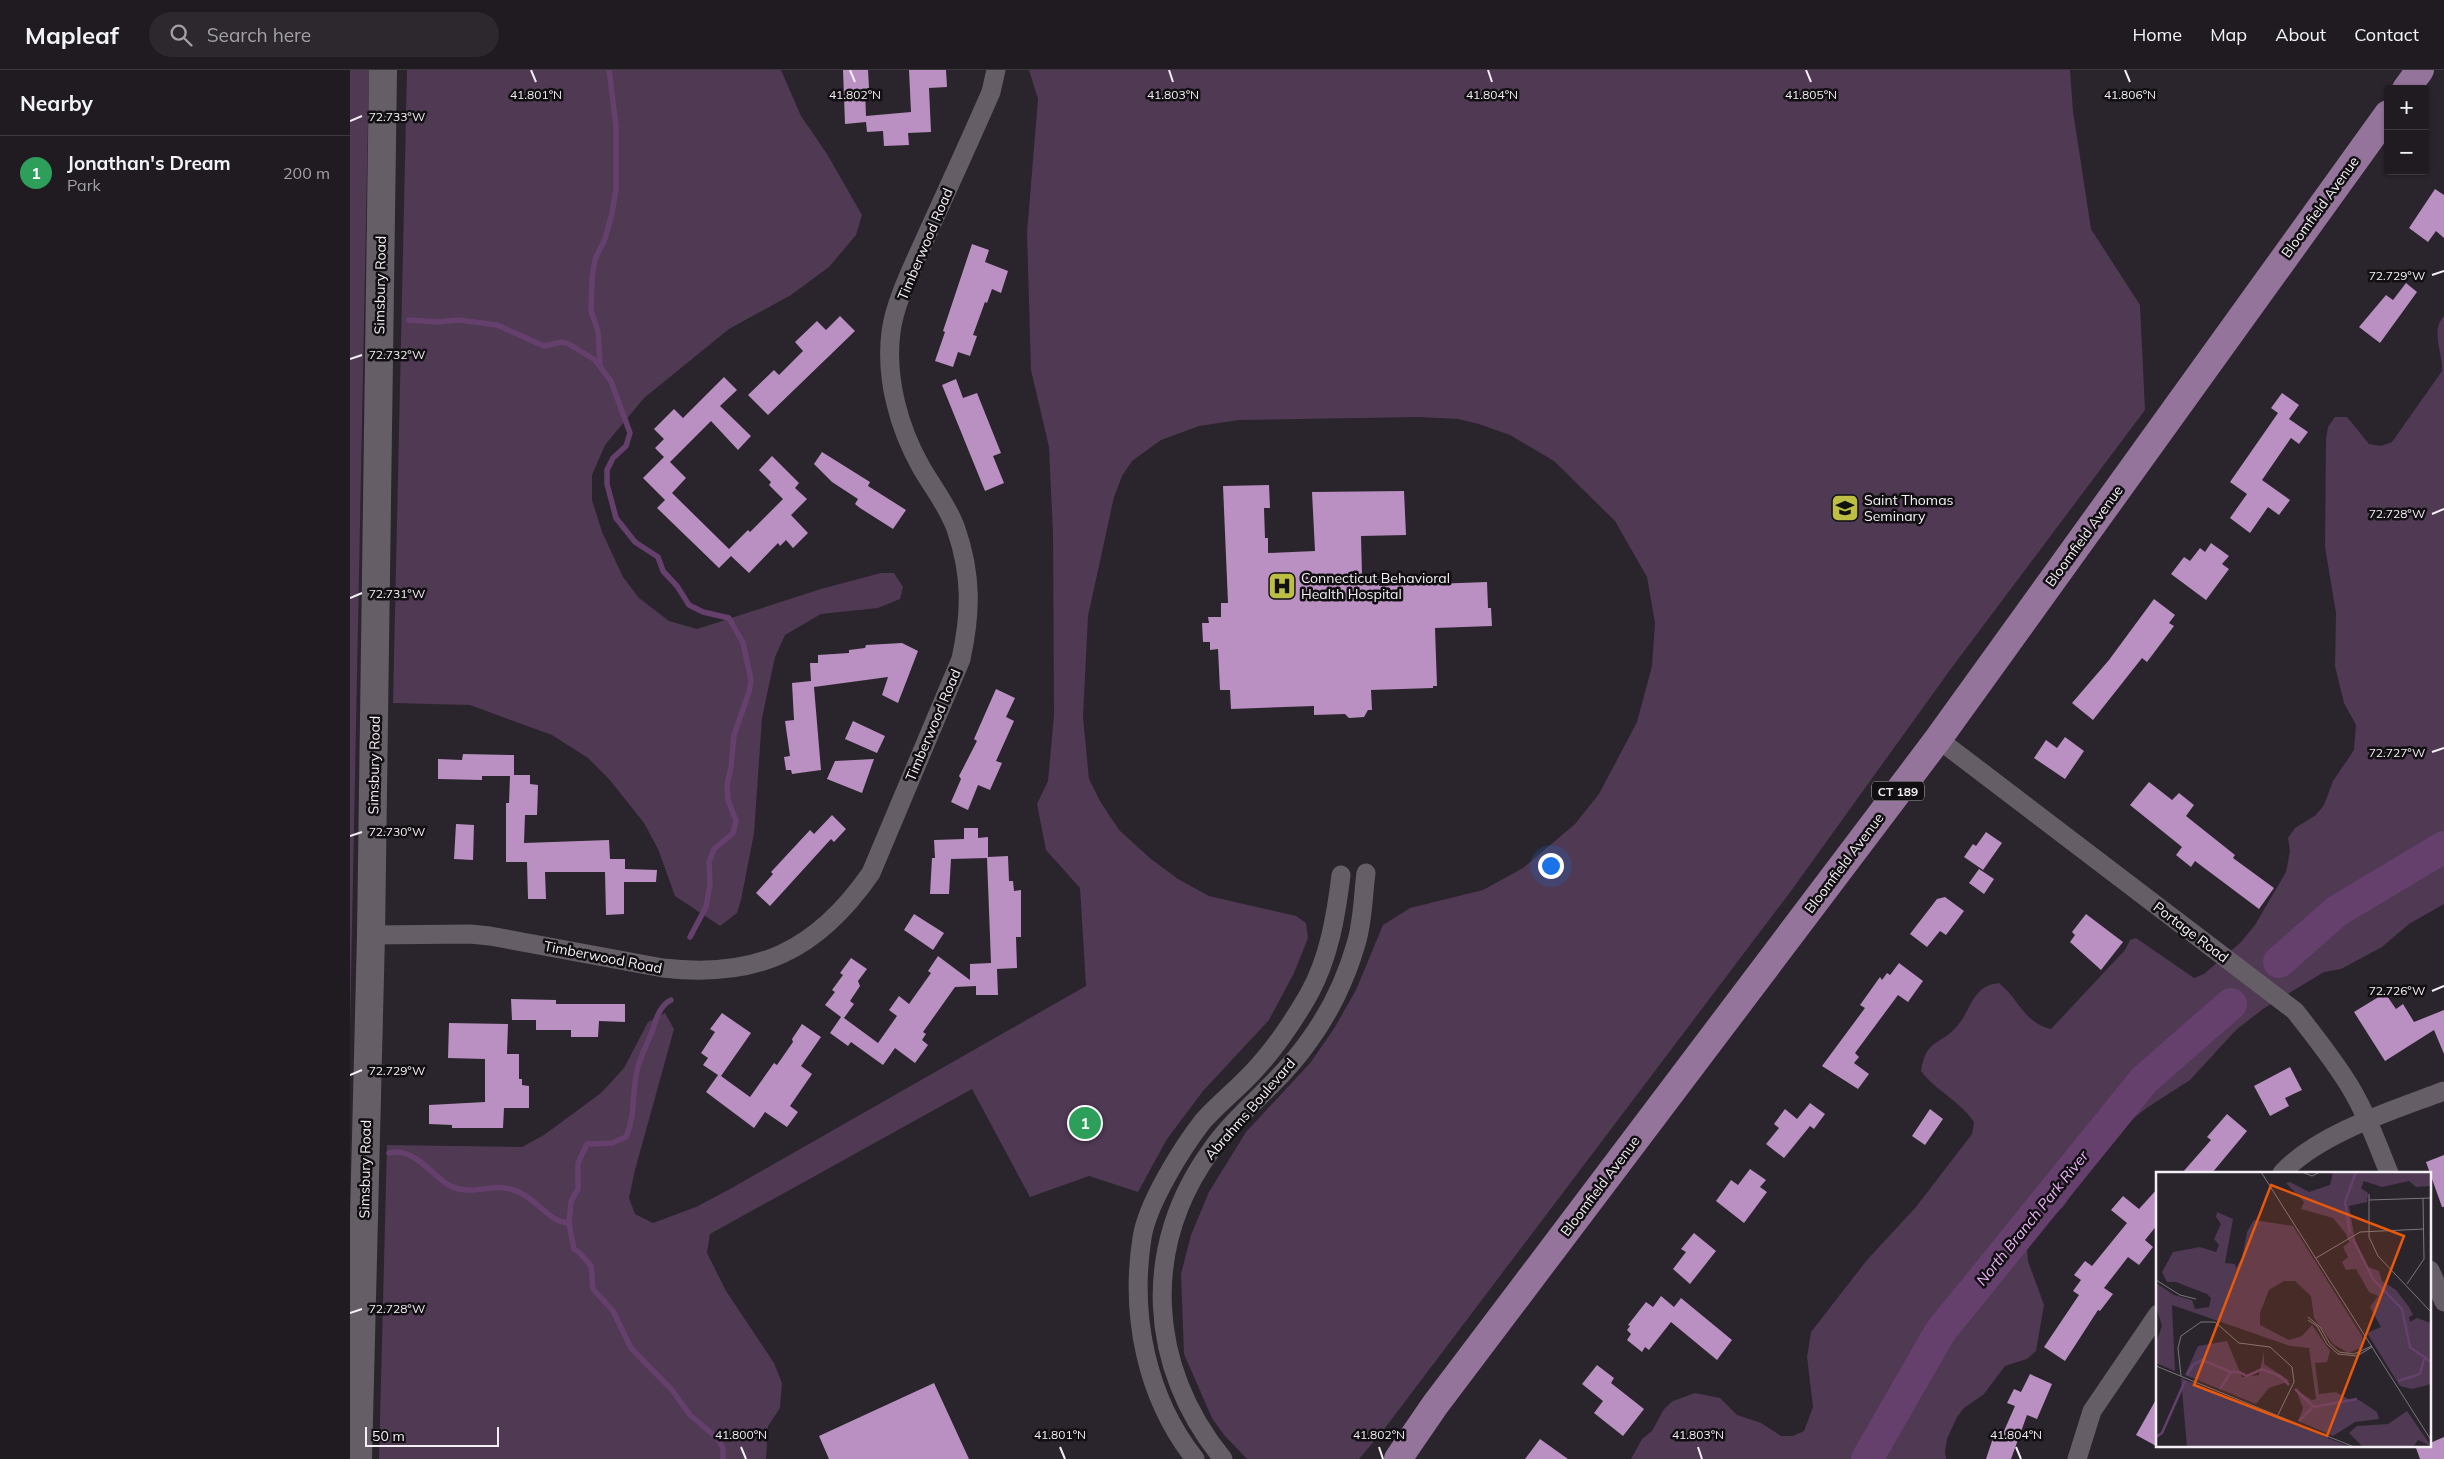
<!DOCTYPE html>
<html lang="en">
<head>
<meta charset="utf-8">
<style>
	:root { --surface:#201b21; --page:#2d282e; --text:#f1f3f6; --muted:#a2a1a5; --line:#3d393f; --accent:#0b8043 }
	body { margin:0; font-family:Mulish,sans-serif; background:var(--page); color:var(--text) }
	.controls { position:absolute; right:15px; top:15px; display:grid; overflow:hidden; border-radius:5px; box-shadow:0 1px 4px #0004 }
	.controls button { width:45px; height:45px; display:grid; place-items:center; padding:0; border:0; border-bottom:1px solid var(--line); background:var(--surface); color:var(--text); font:25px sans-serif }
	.scale { position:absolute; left:15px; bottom:12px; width:134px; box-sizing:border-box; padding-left:5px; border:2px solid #f4eff4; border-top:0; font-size:14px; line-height:18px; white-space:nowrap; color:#f4eff4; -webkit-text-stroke:4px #110f12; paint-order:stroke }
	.you { position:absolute; left:1200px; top:795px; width:18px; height:18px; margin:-12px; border:4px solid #fff; border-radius:50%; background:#1a73e8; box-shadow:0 0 0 8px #1a73e833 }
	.badge { display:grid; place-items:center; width:32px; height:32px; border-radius:50%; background:var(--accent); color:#fff; font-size:16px; font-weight:700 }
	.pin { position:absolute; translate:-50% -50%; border:2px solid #fff; box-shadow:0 1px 5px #0006 }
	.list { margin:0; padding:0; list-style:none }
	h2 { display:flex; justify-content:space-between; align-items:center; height:65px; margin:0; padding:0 20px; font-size:21px }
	h2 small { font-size:16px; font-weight:400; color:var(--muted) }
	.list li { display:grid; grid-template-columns:32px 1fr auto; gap:15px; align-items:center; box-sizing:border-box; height:75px; padding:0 20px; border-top:1px solid var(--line) }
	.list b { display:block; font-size:19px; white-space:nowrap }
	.list p { margin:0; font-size:16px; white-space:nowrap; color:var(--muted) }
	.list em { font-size:16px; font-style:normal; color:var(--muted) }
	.icon { flex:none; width:28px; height:28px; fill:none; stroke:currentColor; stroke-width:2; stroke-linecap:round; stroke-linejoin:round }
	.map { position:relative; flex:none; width:2094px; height:1389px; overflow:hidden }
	header { display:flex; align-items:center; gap:30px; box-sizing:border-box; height:70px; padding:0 25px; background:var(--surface); border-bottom:1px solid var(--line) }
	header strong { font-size:24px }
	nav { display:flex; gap:28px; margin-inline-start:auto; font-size:18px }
	.search { width:350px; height:45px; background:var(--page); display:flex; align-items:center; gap:12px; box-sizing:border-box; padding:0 18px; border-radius:28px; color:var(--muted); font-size:19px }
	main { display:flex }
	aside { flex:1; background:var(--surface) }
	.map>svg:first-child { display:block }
	.green { fill:#4f3953 }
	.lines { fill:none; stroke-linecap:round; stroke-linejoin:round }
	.stream { stroke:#65406c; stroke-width:5.5 }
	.river { stroke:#65406c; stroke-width:32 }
	.building { fill:#b990c1 }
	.street { stroke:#655e67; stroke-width:19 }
	.secondary { stroke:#655e67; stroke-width:28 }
	.primary { stroke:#95749c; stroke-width:28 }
	.ticks { fill:none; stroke:#f4eff4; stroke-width:2 }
	.labels { text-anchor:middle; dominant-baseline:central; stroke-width:5; stroke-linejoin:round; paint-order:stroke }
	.shield { fill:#110f12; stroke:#b0acb0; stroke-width:1 }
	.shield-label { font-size:12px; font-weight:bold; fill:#f4eff4 }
	.street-label { font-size:14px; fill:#f4eff4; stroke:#110f12 }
	.poi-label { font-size:14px; fill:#f4eff4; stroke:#110f12; text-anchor:start }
	.water-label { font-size:15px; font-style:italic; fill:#eeb4fa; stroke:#110f12 }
	.inset-river { fill:none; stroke:#65406c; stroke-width:2.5 }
	.inset-road { fill:none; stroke:#7b757c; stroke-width:1 }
	.view { fill:#e8590c; fill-opacity:0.15; stroke:#e8590c; stroke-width:2.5 }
	.inset-edge { fill:none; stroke:#f4eff4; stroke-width:2.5 }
	.ticks-label { font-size:12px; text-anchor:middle; fill:#f4eff4; stroke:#110f12; stroke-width:5; stroke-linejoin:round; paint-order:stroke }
</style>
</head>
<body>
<header>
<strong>Mapleaf</strong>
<div class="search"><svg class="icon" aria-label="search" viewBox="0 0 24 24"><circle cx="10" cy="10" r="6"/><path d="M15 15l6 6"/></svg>Search here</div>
<nav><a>Home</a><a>Map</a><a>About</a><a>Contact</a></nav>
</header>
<main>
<aside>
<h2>Nearby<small></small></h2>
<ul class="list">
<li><span class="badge" style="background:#2e9e5b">1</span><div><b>Jonathan's Dream</b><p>Park</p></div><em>200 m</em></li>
</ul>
</aside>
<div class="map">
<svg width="2094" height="1389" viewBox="0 0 2094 1389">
	<rect width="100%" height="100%" fill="#2a242c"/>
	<path class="green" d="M0,0H19L0,958Z
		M57,0H431L451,46L477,84L512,145L506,165L479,197L441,225L379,259L294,328L255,375L242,405V430L252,462L273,507L289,528L319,551L347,559L471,519L531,503H544L553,517L550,529L528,538L471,544L435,565L425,587L412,648L404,763L391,830L387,843L370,856L325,826L308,779L294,753L259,709L238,688L202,665L120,635L43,633Z
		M679,0H1720L1723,41L1741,159L1790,235L1795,340L1600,600L1441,821L1035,1358L1009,1389H897L874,1365L862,1348L834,1284L831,1204L841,1165L859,1122L896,1062L961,992L985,957L1006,920L1033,855L1060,838L1133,820L1173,798L1225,754L1249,724L1287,652L1302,596L1305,553L1297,507L1265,451L1204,391L1160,365L1129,354L1108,349L1068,347L889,350L849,356L811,370L782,391L772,406L764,427L738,546L733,647L739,709L750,731L769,760L801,789L828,809L859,826L946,846L956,853L958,868L944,903L919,950L853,1021L817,1069L788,1122L739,1106L680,1127L622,1019L360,1164L357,1183L376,1221L424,1293L432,1313L430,1338L418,1356L416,1389H29L37,1075L172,1077L194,1065L251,1023L274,998L298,952L315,943L324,959L285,1100L279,1128L285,1144L303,1153L346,1137L380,1119L736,916L730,818L696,780L687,734L698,711L704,645L703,464L699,377L681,300L677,163L688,29Z
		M2094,246V834L2059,854L2032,877L1991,899L1974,902L1913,939L1886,960L1840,1010L1798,1037L1770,1059L1734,1105L1714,1136L1682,1167L1677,1179L1678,1191L1694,1235L1686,1281L1677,1289L1655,1296L1634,1324L1614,1338L1607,1347L1597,1369L1595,1381L1596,1389H1281L1292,1369L1302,1361L1314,1339L1323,1331L1345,1323L1370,1328L1387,1345L1411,1353L1431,1366H1443L1454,1361L1463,1337L1457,1287L1461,1262L1517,1190L1566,1137L1622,1064L1624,1052C1610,1031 1586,1021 1571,1001C1576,968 1591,976 1608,955C1623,937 1622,916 1649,913C1669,929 1674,953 1701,959L1775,880L1780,870L1786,868L1844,908L1854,904L1890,873L1905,855L1936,802L1940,781L1938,768L1945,758L1966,745L1974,735L1983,711L2004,680L2006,655L1994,633L1985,596L1986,543L1975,477L1976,369L1978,357L1985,347H1997L2019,374L2031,376L2042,372L2092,301C2093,282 2080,261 2094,246Z"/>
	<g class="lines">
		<path class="stream" d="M59,250L88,252L109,250L147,255L194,276L212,272L219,274L245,290L261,311L280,363L276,376L263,388L257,400V414L266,448L285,472L308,487L313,501L327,516L339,535L353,542L379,548L393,573L401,610L399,622L384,665L381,697L377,715L378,730L386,751L383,763L364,779L359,792L360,814L356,837L340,867
			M250,294L248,261L241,241L242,208L245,189L255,169L262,143L266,119V56L259,0
			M321,930C309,936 306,950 302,962C296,977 288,990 286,1006C282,1027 285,1047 276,1067L262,1073L237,1074L228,1093V1119L221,1131L219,1154L224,1179L229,1182L241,1196L243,1219L263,1241L281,1278L322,1320L340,1345L368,1369L373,1378V1389
			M39,1083C63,1077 79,1102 97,1114C121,1128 138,1113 161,1119C179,1124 190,1139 205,1149C208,1151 214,1152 219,1154"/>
		<path class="river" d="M1929,892L1987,841L2094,777
			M1517,1389L1590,1262L1794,1010L1881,934"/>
	</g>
	<path class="building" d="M493,0H518L519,18L515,19L516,46L561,42L559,0H596L597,17L579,18L581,62L558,63L559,75L534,76L533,61L517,62L516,52L495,54Z
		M2085,119L2094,125V168L2086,161L2078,172L2059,158Z
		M622,174L639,180L635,192L658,201L651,223L642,219L637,233L635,232L623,265L627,266L620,286L608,282L603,297L585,291L595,262L593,261Z
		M2056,213L2067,222L2030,273L2009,257L2036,225L2043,230Z
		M490,246L505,261L418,345L398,325L424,300L429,305L453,281L445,272L467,251L476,260Z
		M374,307L387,320L370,336L401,366L388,380L361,351L320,392L336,408L322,423L379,479L398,460L400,462L433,429L419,415L421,412L409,400L422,386L449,413L445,418L457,429L441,445L458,463L443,478L436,470L430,476L428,473L399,503L381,486L369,498L307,438L315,430L293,408L314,387L305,378L314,369L304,359L324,339L333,348Z
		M606,309L613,328L627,323L651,383L643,386L654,413L635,421L592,315Z
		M1932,323L1949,335L1939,349L1958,362L1949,374L1941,368L1912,410L1940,430L1929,445L1918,437L1900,463L1880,448L1897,424L1880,412L1928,343L1921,338Z
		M472,382L520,412L518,416L556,440L543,459L510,438L505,434L508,429L482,412L464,394Z
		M919,415L920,438H914L915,468H918V483L965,481L962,422L1054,421L1056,465L1011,466L1012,505H1028L1029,516L1137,512L1138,538H1141L1142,556L1085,558L1087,616H1083V618L1021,620L1022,640H1018L1014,647L999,648L995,644L964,645V636L881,639L880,620H870L868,579L860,580V572H853L852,553H859L858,547H871V533H878L873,416Z
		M1861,473L1879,486L1872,494L1879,499L1856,530L1821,504L1834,487L1840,491L1850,478L1855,482Z
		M1804,529L1825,545L1819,553L1824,556L1797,592L1792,588L1743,650L1722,633L1759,590Z
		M552,573L568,581L548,633L532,625L538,607L464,617L471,700L442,704L441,700H436L434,687L440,686L435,651L444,650L442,613L461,611L460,593H468V585L499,583V580L515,578L516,575Z
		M646,619L665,628L656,647L664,651L646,691L652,693L640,720L628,715L618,740L601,732L611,709L609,706L627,671L624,669Z
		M503,651L535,666L527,683L495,669Z
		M1715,667L1734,681L1715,709L1684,688L1696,670L1707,678Z
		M113,684L164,685V705H180V714L188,715L187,745H175L174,773L259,770L260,789H275V799L307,800L306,812H274V844L256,845L255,802H195L196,829H178L177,792H156V733H159L160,706H132V710L88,709V689L112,690Z
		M524,689L512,723L477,709L485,691Z
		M1799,712L1822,730L1829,723L1844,735L1836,746L1885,785L1883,788L1924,818L1909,839L1845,791L1841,797L1826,785L1832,777L1780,735Z
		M482,745L496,759L484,772L481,769L420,836L406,823L423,804L421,802L460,760L464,764Z
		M106,754L124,755L123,790L104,789Z
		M614,758H628V768L638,767V787L658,786L659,811H663L664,821L671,820V867H666L667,898L647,899L648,925H626V916L605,917L573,962L576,964L572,970L578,975L565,993L545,978L533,995L501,972L498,976L480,963L491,947L475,935L485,922L482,920L493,905L490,903L501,888L517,899L508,911L510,916L500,931L504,934L494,948L528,973L547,946L539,940L549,926L559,934L581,903L578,901L588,886L620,910V894L641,893L637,788L601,789L599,824H580L582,788H585L584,770L614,769Z
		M1636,762L1652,773L1633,800L1614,787L1623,774L1626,776Z
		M1629,799L1644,809L1634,824L1619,813Z
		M1595,827L1614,841L1596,865L1590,861L1577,877L1560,864L1587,829Z
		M564,844L594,863L583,880L554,860Z
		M1736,844L1773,872L1751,900L1720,872L1725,865L1722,862Z
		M1549,893L1573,911L1558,932L1548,925L1505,983L1509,987L1504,993L1519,1004L1508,1019L1472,996L1515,938L1510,935L1530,907L1532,910L1537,903L1540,905Z
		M2035,923L2046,939L2053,934L2064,952L2094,940V984L2084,960L2035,991L2004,942Z
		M161,929L206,930V934H275V952L249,951L248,967H221V960H186V950H162Z
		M372,943L401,963L371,1006L400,1027L424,993L427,995L443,972L442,969L452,954L471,967L451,996L462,1004L440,1036L448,1042L437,1057L415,1042L404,1058L356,1022L368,1005L353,995L358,988L351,983L365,962L360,959Z
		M99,953L158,954L157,984H169V1009H172V1015L179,1016V1038H154L153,1058H102V1055L79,1054V1035L135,1032V989L98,988Z
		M1940,997L1952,1020L1935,1028L1939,1036L1920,1046L1904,1016Z
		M1460,1033L1475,1044L1464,1059L1460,1056L1434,1088L1416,1074L1429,1058L1424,1054L1435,1039L1447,1049Z
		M732,1038L743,1044V1056L733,1063L722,1057L721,1045Z
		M1580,1039L1593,1049L1575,1075L1562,1066Z
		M1877,1044L1897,1061L1862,1103H1832L1861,1070L1857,1067Z
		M2094,1085V1137H2092L2076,1092Z
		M1400,1099L1416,1110L1410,1117L1417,1122L1394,1153L1366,1131L1381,1110L1388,1115Z
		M1808,1118V1154L1795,1170L1803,1177L1789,1195L1778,1187L1754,1218L1763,1224L1750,1241L1748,1240L1715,1291L1694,1277L1729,1225L1723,1221L1731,1210L1724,1205L1735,1191L1742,1196L1777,1153L1761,1140L1773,1126L1789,1139Z
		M1344,1163L1366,1181L1340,1214L1323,1199L1336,1182L1331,1179Z
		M1311,1226L1324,1237L1331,1228L1382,1270L1367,1290L1321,1252L1299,1280L1295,1277L1292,1282L1277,1270L1281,1264L1277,1260L1280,1256L1278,1255L1296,1232L1303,1237Z
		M1247,1295L1264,1308L1261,1313L1294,1339L1273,1366L1244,1343L1253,1331L1232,1314Z
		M1680,1304L1702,1314L1687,1349L1677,1345L1661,1389H1636L1646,1359L1654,1361L1665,1336L1657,1333L1664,1319L1671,1322Z
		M584,1313L619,1389H479L469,1366Z
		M1808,1326V1377L1786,1365Z
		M2094,1367V1389H2070L2066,1378L2080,1375V1373Z
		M1190,1369L1218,1389H1175Z"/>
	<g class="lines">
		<path class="street" d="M1588,669L1945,941C1964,965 1983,989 1999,1015C2016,1043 2027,1073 2039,1103
			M21,865L120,864L140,866L313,898C407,909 467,881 521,803L611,589C621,543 622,505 606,459C598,436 583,418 571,397C549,358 535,308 541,262C545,230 566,190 579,160C600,114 621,68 641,22L646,0
			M1932,1103C1969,1063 2044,1040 2094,1021
			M2080,1200L2094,1232
			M845,1389C796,1327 780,1245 792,1168C797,1134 832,1078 853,1051C868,1034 886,1020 901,1004C924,980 943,952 959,924C979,888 986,846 991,805
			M873,1389C797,1296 791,1176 862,1079C889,1041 929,1013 956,975C978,946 996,909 1006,874C1013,852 1013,825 1016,803
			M1727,1389L1742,1341L1808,1244"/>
		<path class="secondary" d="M8,1389L21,865L33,0"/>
		<path class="primary" d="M2056,19L2070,0
			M1048,1389L1085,1335L1588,669L2038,44"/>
	</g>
	<path class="ticks" d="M181,0L186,12M500,0L505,12M819,0L823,12M1138,0L1142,12M1456,0L1461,12M1775,0L1780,12M0,51L12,46M2082,205L2094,201M0,289L12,285M2082,444L2094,439M0,528L12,523M2082,682L2094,678M0,766L12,762M2082,921L2094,916M0,1005L12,1000M0,1243L12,1239M391,1377L396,1389M710,1377L715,1389M1029,1377L1033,1389M1348,1377L1352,1389M1666,1377L1671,1389"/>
	<defs>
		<g id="school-square" transform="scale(1.4375)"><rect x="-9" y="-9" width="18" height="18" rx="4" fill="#bcbf44" stroke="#110f12"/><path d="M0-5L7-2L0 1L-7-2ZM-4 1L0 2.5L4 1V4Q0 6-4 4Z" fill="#111"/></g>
		<g id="hospital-square" transform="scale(1.4375)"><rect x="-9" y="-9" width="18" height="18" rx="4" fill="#bcbf44" stroke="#110f12"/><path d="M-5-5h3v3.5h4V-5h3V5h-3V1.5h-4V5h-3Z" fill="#111"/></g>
	</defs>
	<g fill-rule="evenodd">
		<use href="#school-square" x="1495" y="438"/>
		<use href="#hospital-square" x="932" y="516"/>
	</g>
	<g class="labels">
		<rect class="shield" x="1522" y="711.5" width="52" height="19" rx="4"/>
		<g class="shield-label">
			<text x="1548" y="721">CT 189</text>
		</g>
		<g class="street-label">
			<text transform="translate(1970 137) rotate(-54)">Bloomfield Avenue</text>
			<text transform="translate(575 174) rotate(-67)">Timberwood Road</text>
			<text transform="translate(30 215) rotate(-89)">Simsbury Road</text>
			<text transform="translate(1734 466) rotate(-54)">Bloomfield Avenue</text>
			<text transform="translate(583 655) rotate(-67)">Timberwood Road</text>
			<text transform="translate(24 695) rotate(-89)">Simsbury Road</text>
			<text transform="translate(1494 793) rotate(-53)">Bloomfield Avenue</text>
			<text transform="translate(1841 862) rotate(37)">Portage Road</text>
			<text transform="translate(253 887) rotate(11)">Timberwood Road</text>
			<text transform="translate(900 1039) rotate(-49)">Abrahms Boulevard</text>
			<text transform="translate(15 1099) rotate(-89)">Simsbury Road</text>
			<text transform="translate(1250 1116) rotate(-53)">Bloomfield Avenue</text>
		</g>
		<g class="poi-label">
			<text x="1514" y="430">Saint Thomas<tspan x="1514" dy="16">Seminary</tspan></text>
			<text x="951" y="508">Connecticut Behavioral<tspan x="951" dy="16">Health Hospital</tspan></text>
		</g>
		<g class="water-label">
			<text transform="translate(1682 1148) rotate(-51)">North Branch Park River</text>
		</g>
	</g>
	<g transform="translate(1806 1102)">
		<rect width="275" height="275" fill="#2a242c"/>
		<path d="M177,0H275V14L260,15L253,9L226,15L208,9L205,16L212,21L211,30L193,34L199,68L212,95L223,99L226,109L240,118L253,135L257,143L253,145L254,150L261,146L275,151V210L272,213L256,217L244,214L211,161L225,155L214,135L222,124L213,120L200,97L190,98L186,90L192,85L187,75L193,70L190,62L177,46L145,37L148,30L130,11L134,10L153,20L174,13ZM61,40L77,47L69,91L79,92L80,96L86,86L91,60L98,48L137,54L206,164L207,175L192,181L177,172L158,146L155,124L139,109H128L113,118L104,141V153L133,168L146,164L156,153L174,179L171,190L159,191L163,222L180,220L192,227L203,228L221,240L223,247L199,250L177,264L142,249L147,236L140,218L156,228L160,227L153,176L134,174L16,133L19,199L0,191V171L6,154L0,135V111L18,123L36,128L39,137L53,135L55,126L51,122L20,110H11L6,100L17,80L44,75L60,80L63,73L58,67L65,52L60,45ZM71,169L86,205L103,203L108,179V192L134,209L113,216L100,232L29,203L42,174ZM25,206L194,275H31ZM251,239L275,274L262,268L257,275H207L193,261L201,254L232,252Z" fill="#4f3953"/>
		<path class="inset-river" d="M194,61L189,30L200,0M197,67L217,107L246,137L254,175L275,190M31,203L37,193L46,188L75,200M242,209L264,202L268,187M64,217L75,200H83L91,204L106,197L124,204L133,213M139,217L158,235L201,227M143,249L156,236M0,265L6,261L29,209"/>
		<path class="inset-road" d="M105,0L275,268M146,0L156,4L164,0M213,22V65L222,84L275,140M213,28L275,26M160,86L204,60L268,57M0,108L24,123L40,127M251,112L268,87L267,26M152,145L164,155L174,172L183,180L198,182L216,174M152,148L161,154L171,172L182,182L201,184L216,175M0,194L198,275M25,204L22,176L25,164L45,150H59L83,171L114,175L136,195L138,210L122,243"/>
		<path class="view" d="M115,13L248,64L171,264L38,213Z"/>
		<rect width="275" height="275" class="inset-edge"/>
	</g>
	<g class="ticks-label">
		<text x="186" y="29">41.801°N</text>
		<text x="505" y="29">41.802°N</text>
		<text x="823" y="29">41.803°N</text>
		<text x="1142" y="29">41.804°N</text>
		<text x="1461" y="29">41.805°N</text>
		<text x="1780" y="29">41.806°N</text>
		<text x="47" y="51">72.733°W</text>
		<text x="2047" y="210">72.729°W</text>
		<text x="47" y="289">72.732°W</text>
		<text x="2047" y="448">72.728°W</text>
		<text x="47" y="528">72.731°W</text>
		<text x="2047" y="687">72.727°W</text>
		<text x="47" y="766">72.730°W</text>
		<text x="2047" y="925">72.726°W</text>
		<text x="47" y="1005">72.729°W</text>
		<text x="47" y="1243">72.728°W</text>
		<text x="391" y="1369">41.800°N</text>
		<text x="710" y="1369">41.801°N</text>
		<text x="1029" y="1369">41.802°N</text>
		<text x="1348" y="1369">41.803°N</text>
		<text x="1666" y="1369">41.804°N</text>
	</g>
</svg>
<div class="controls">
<button>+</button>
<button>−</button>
</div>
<div class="scale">50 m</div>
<div class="you"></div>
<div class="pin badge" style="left:735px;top:1053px;background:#2e9e5b">1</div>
</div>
</main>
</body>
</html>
